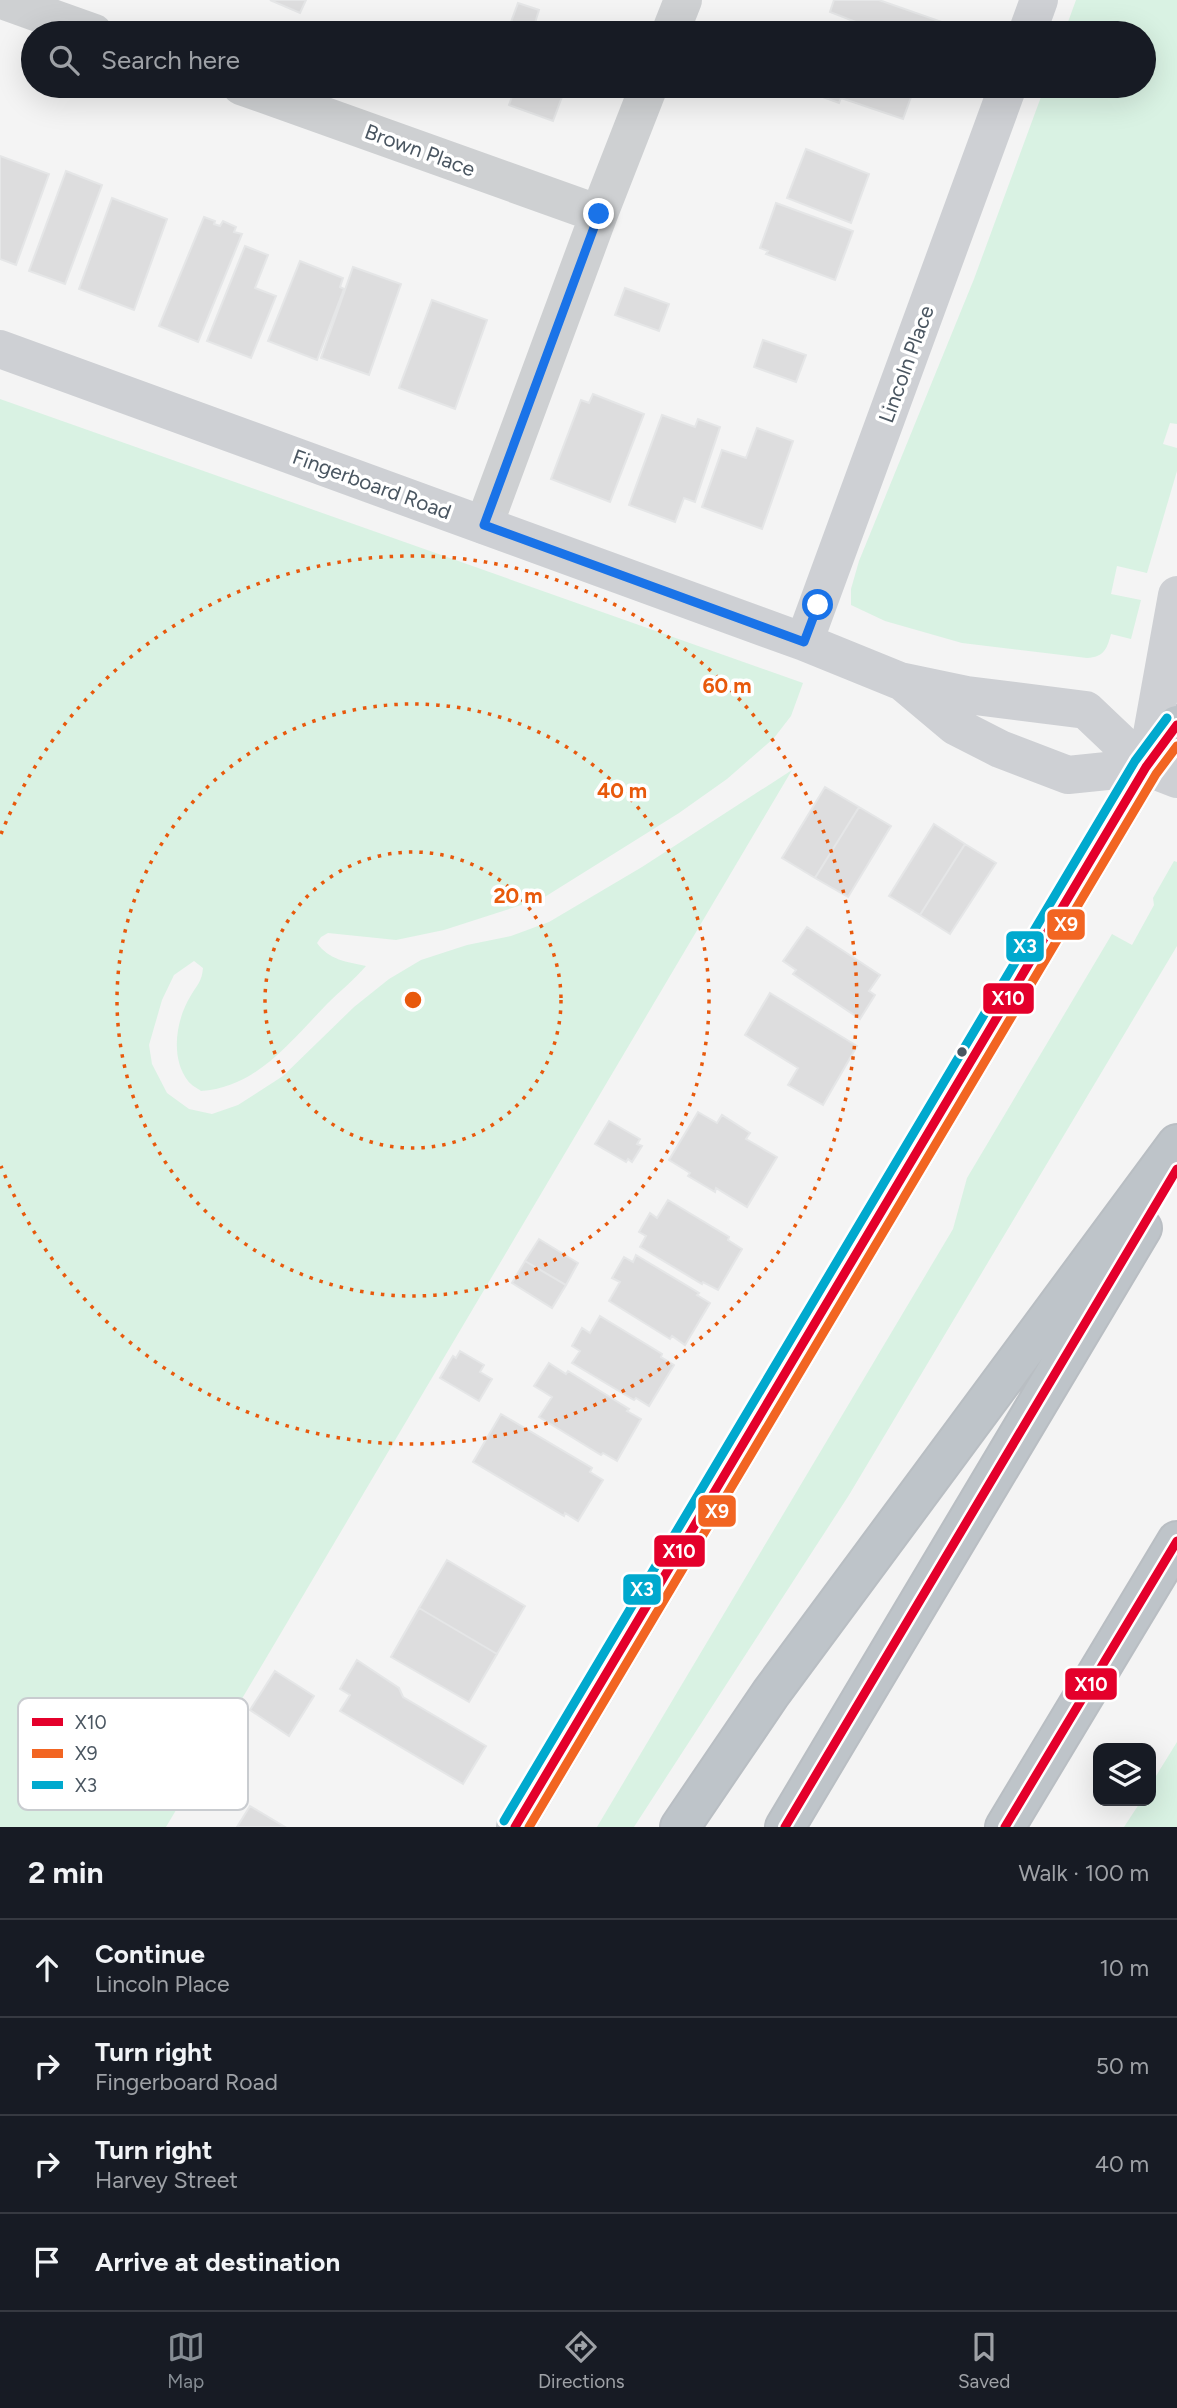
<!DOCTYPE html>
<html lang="en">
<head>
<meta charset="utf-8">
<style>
	:root { --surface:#171b24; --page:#20242c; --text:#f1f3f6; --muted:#9ea1a6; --line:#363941; --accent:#868d94 }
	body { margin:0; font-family:Figtree,sans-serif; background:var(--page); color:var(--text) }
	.controls { position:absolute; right:21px; bottom:21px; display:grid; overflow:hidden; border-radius:14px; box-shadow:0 7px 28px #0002 }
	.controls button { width:63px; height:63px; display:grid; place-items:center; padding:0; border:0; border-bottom:2px solid var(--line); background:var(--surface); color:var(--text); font:35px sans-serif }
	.stop { position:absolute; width:21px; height:21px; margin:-16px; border:5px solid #1a73e8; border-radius:50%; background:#fff }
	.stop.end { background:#1a73e8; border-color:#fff; box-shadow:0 2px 7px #0008 }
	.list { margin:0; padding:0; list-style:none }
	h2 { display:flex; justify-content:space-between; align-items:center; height:91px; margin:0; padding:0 28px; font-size:30px }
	h2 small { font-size:23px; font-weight:400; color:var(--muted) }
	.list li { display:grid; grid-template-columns:46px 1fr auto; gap:21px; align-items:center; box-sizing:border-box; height:98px; padding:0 28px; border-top:2px solid var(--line) }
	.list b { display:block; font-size:26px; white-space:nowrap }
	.list p { margin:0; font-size:23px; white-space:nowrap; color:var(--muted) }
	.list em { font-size:23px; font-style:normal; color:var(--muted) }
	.icon { flex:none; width:38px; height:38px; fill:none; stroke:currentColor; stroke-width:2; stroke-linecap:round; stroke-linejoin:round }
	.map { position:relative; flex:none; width:1177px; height:1827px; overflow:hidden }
	.search { position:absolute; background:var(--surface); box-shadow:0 7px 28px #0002; left:21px; right:21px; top:21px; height:77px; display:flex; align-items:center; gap:18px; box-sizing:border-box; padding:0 24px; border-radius:38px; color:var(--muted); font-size:26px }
	.sheet { height:483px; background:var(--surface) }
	nav { display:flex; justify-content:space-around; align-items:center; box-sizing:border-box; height:98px; border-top:2px solid var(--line); background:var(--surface); font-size:19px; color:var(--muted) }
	nav a { display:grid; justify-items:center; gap:4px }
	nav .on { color:var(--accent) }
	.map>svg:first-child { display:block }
	.green { fill:#d9f2e3 }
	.building { fill:#ddddde; stroke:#e5e6e7; stroke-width:2 }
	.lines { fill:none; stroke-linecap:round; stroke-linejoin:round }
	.highway-casing { stroke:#b9bec3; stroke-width:42 }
	.street { stroke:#ced0d2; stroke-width:38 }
	.secondary { stroke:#ced0d4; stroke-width:38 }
	.primary { stroke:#caced1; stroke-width:38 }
	.highway { stroke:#bec4c9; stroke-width:38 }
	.bus-1-casing { stroke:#fff; stroke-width:14 }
	.bus-2-casing { stroke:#fff; stroke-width:14 }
	.bus-3-casing { stroke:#fff; stroke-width:14 }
	.bus-1 { stroke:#e4002b; stroke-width:9 }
	.bus-2 { stroke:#f26522; stroke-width:9 }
	.bus-3 { stroke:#00a9ce; stroke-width:9 }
	.route { stroke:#1a73e8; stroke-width:9 }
	.ring { fill:none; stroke:#e8590c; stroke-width:3.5; stroke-dasharray:3.5 7 }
	.bus-dot { fill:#4a5661; stroke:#fff; stroke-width:2.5 }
	.labels { text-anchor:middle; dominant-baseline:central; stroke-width:7; stroke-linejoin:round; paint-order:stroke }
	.street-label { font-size:21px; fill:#4a5661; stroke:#fff }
	.key { fill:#fff; stroke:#c9ccd0; stroke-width:2 }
	.key-label { font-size:19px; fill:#4a5661 }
	.centre { fill:#e8590c; stroke:#fff; stroke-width:3.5 }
	.ring-label { font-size:21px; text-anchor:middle; font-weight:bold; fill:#e8590c; stroke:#fff; stroke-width:7; stroke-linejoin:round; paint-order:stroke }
	.line-badge { stroke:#fff; stroke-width:2.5 }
	.badge-label { font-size:19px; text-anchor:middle; font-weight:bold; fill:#fff }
</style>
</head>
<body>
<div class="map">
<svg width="1177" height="1827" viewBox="0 0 1177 1827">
	<rect width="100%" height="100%" fill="#f4f4f4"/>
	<path class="green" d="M1076,0H1177V424L1170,423L1163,444L1177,448V471L1147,573L1117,566L1111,594L1141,600L1131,639L1111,634C1107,649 1104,657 1087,658L962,643L885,621L851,605V589L859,561L974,279L1045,86H1144V33H1064Z
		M0,399L803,683L791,716L774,738L727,779L679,813L543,898L444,930L396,940L328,933L321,937L317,943C329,960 347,962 366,966C354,980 340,991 327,1004C291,1041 256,1088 201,1091C197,1088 191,1085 188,1081C170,1058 176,1020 190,997C196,986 202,982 203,968L194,961L174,975L162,1000L149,1045L152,1064L167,1093L189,1109L212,1114L238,1105L283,1076L354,1007L389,979L421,960L467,945L511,936L549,922L642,867L792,770L166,1827H0Z
		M1174,861L1177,862V946L849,1495L634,1827H597L953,1229L967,1178L1112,934L1132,945L1154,905L1153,898Z
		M1177,1742V1827H1124L1141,1801H1151V1784Z"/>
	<path class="building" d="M270,0H306L300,13Z
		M834,0H879L942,22L938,33H852L856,22L830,12Z
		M518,3L539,10L534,26L555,33H507Z
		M500,86H566L553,121L509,105L514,91Z
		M805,86H915L903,119L841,98L839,103L804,90Z
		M806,149L869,174L851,223L787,198Z
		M0,156L49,174L16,265L0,259Z
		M66,171L102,185L65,284L29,271Z
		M112,198L167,219L134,310L79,289Z
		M776,203L853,231L835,280L766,254L768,251L760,248Z
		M204,217L215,221L214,224L220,226L223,221L236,227L234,232L242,234L198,342L159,326Z
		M245,246L268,255L255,288L276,296L251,358L207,341Z
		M300,261L343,278L340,287L344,289L317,360L268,341Z
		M353,267L401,284L369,375L321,358Z
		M625,288L669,304L659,331L615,315Z
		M432,300L487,320L455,409L399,388Z
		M763,340L806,355L796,382L754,367Z
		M593,394L644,414L610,502L551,479L581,400L589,403Z
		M662,415L695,427L698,419L720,427L695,502L684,498L675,522L629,505Z
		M757,428L793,441L762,529L702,507L722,450L746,458Z
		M825,787L859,807L815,878L782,858Z
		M859,807L891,826L848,897L815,878Z
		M934,824L965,844L920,915L889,896Z
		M965,844L996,863L950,934L920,915Z
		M807,927L880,975L869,991L875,995L860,1019L793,974L796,970L783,961Z
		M770,993L857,1046L823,1105L788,1085L798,1068L745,1035Z
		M698,1112L717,1123L722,1115L750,1133L746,1139L777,1157L747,1207L716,1188L715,1192L688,1176L690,1173L669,1160Z
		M609,1121L640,1139L637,1144L642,1146L632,1162L628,1159L626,1162L595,1144Z
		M668,1200L729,1237L728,1240L742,1249L718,1290L703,1282L702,1284L640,1247L646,1236L639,1232L650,1213L657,1218Z
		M539,1239L578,1263L566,1285L525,1261Z
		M636,1255L699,1293L697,1295L710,1303L685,1345L672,1336L670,1339L609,1301L620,1282L612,1278L624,1257L633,1262Z
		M525,1261L566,1285L552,1308L512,1283Z
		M600,1316L662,1354L661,1357L674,1365L649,1406L636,1398L634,1400L572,1363L580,1351L572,1346L582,1328L590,1333Z
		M460,1351L484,1365L480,1372L492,1379L479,1401L440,1378L453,1356L456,1358Z
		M549,1363L566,1374L568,1371L629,1409L627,1411L641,1419L617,1461L603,1453L601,1455L539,1417L552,1397L534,1386Z
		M501,1414L592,1468L590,1472L603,1480L578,1521L565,1513L564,1516L473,1462Z
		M447,1560L525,1606L497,1654L419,1608Z
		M419,1608L497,1654L469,1702L391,1657Z
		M357,1660L399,1688L403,1697L486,1746L463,1784L340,1711L350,1695L340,1689Z
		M275,1671L314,1696L289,1736L250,1710Z
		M250,1806L285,1827H237Z"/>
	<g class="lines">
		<g class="highway-casing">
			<path id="highway" d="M1146,767L1177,725
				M680,1827L771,1693L1177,1144
				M785,1827L1142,1228
				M1005,1827L1177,1541"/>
		</g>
		<path class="street" d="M2,0L94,33
			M670,33L683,0
			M241,86L599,214
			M484,525L599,214L649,86"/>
		<path class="secondary" d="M1027,33L1039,0
			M0,349L804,642L900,681L967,695L1086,710L1146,767L1177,779
			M804,642L1008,86
			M905,684L955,726L1000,749L1068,775L1146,767
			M1146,767L1177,595"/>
		<path class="primary" d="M515,1827L1146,767"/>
		<use href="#highway" class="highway"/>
		<g class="bus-1-casing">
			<path id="bus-1" d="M515,1827L1146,767L1177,725
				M785,1827L1177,1169
				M1005,1827L1177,1541"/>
		</g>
		<g class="bus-2-casing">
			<path id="bus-2" d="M529,1827L1156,774L1177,746"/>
		</g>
		<g class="bus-3-casing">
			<path id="bus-3" d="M504,1821L1135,761L1167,718"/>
		</g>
		<use href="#bus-1" class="bus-1"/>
		<use href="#bus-2" class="bus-2"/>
		<use href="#bus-3" class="bus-3"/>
	</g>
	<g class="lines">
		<path class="route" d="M599,214L484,525L804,642L818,605"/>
	</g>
	<g class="ring">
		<circle cx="413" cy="1000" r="148"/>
		<circle cx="413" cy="1000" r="296"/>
		<path d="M1 834A444 444 0 1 1 1 1166"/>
	</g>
	<circle class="bus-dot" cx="962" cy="1052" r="6"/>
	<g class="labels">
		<g class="street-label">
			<text transform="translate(420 150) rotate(20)">Brown Place</text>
			<text transform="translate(906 364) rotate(-70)">Lincoln Place</text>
			<text transform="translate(372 484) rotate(20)">Fingerboard Road</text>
		</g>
	</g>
	<rect x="18" y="1698" width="230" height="112" rx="10" class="key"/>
	<rect x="32" y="1718" width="31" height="8" fill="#e4002b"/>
	<rect x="32" y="1749" width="31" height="9" fill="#f26522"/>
	<rect x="32" y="1781" width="31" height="8" fill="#00a9ce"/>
	<g class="key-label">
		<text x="75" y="1729">X10</text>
		<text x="75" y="1760">X9</text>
		<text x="75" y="1792">X3</text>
	</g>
	<circle cx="413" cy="1000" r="10" class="centre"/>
	<g class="ring-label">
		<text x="727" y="693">60 m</text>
		<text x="622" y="798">40 m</text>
		<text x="518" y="903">20 m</text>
	</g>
	<g class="line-badge">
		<rect x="1046" y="908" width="40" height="33" rx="7" fill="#f26522"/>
		<rect x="1005" y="930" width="40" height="33" rx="7" fill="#00a9ce"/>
		<rect x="982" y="982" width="53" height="33" rx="7" fill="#e4002b"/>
		<rect x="697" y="1494" width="40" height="34" rx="7" fill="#f26522"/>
		<rect x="653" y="1534" width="53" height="34" rx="7" fill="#e4002b"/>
		<rect x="622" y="1573" width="40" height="33" rx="7" fill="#00a9ce"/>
		<rect x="1064" y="1667" width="54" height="34" rx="7" fill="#e4002b"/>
	</g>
	<g class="badge-label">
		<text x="1066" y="931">X9</text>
		<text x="1025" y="953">X3</text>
		<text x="1008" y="1005">X10</text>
		<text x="717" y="1518">X9</text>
		<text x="679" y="1558">X10</text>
		<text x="642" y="1596">X3</text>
		<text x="1091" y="1691">X10</text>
	</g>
</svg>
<div class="controls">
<button><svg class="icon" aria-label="layers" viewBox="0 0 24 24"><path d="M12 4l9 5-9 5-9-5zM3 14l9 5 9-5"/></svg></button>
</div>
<div class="stop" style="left:818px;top:605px"></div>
<div class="stop end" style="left:599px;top:214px"></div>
<div class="search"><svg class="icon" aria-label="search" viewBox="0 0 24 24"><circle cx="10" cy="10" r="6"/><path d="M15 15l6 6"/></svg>Search here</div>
</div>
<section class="sheet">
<h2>2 min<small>Walk · 100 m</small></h2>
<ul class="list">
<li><svg class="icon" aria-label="ahead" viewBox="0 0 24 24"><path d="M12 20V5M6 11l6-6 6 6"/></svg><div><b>Continue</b><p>Lincoln Place</p></div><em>10 m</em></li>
<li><svg class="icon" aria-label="right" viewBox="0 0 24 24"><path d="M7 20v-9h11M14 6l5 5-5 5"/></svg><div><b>Turn right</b><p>Fingerboard Road</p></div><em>50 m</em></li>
<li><svg class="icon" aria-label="right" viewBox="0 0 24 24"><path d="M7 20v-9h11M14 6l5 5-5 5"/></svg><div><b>Turn right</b><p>Harvey Street</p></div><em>40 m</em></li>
<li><svg class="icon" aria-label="arrive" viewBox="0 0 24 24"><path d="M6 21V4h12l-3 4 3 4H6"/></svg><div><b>Arrive at destination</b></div></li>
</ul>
</section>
<nav>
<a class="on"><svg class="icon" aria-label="map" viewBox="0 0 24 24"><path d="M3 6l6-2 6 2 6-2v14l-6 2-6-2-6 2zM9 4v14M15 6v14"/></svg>Map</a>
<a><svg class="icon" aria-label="directions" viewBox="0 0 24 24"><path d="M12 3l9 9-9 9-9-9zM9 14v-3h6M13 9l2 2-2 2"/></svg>Directions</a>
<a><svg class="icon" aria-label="saved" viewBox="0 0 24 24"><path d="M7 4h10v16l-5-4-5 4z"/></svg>Saved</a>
</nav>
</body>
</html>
